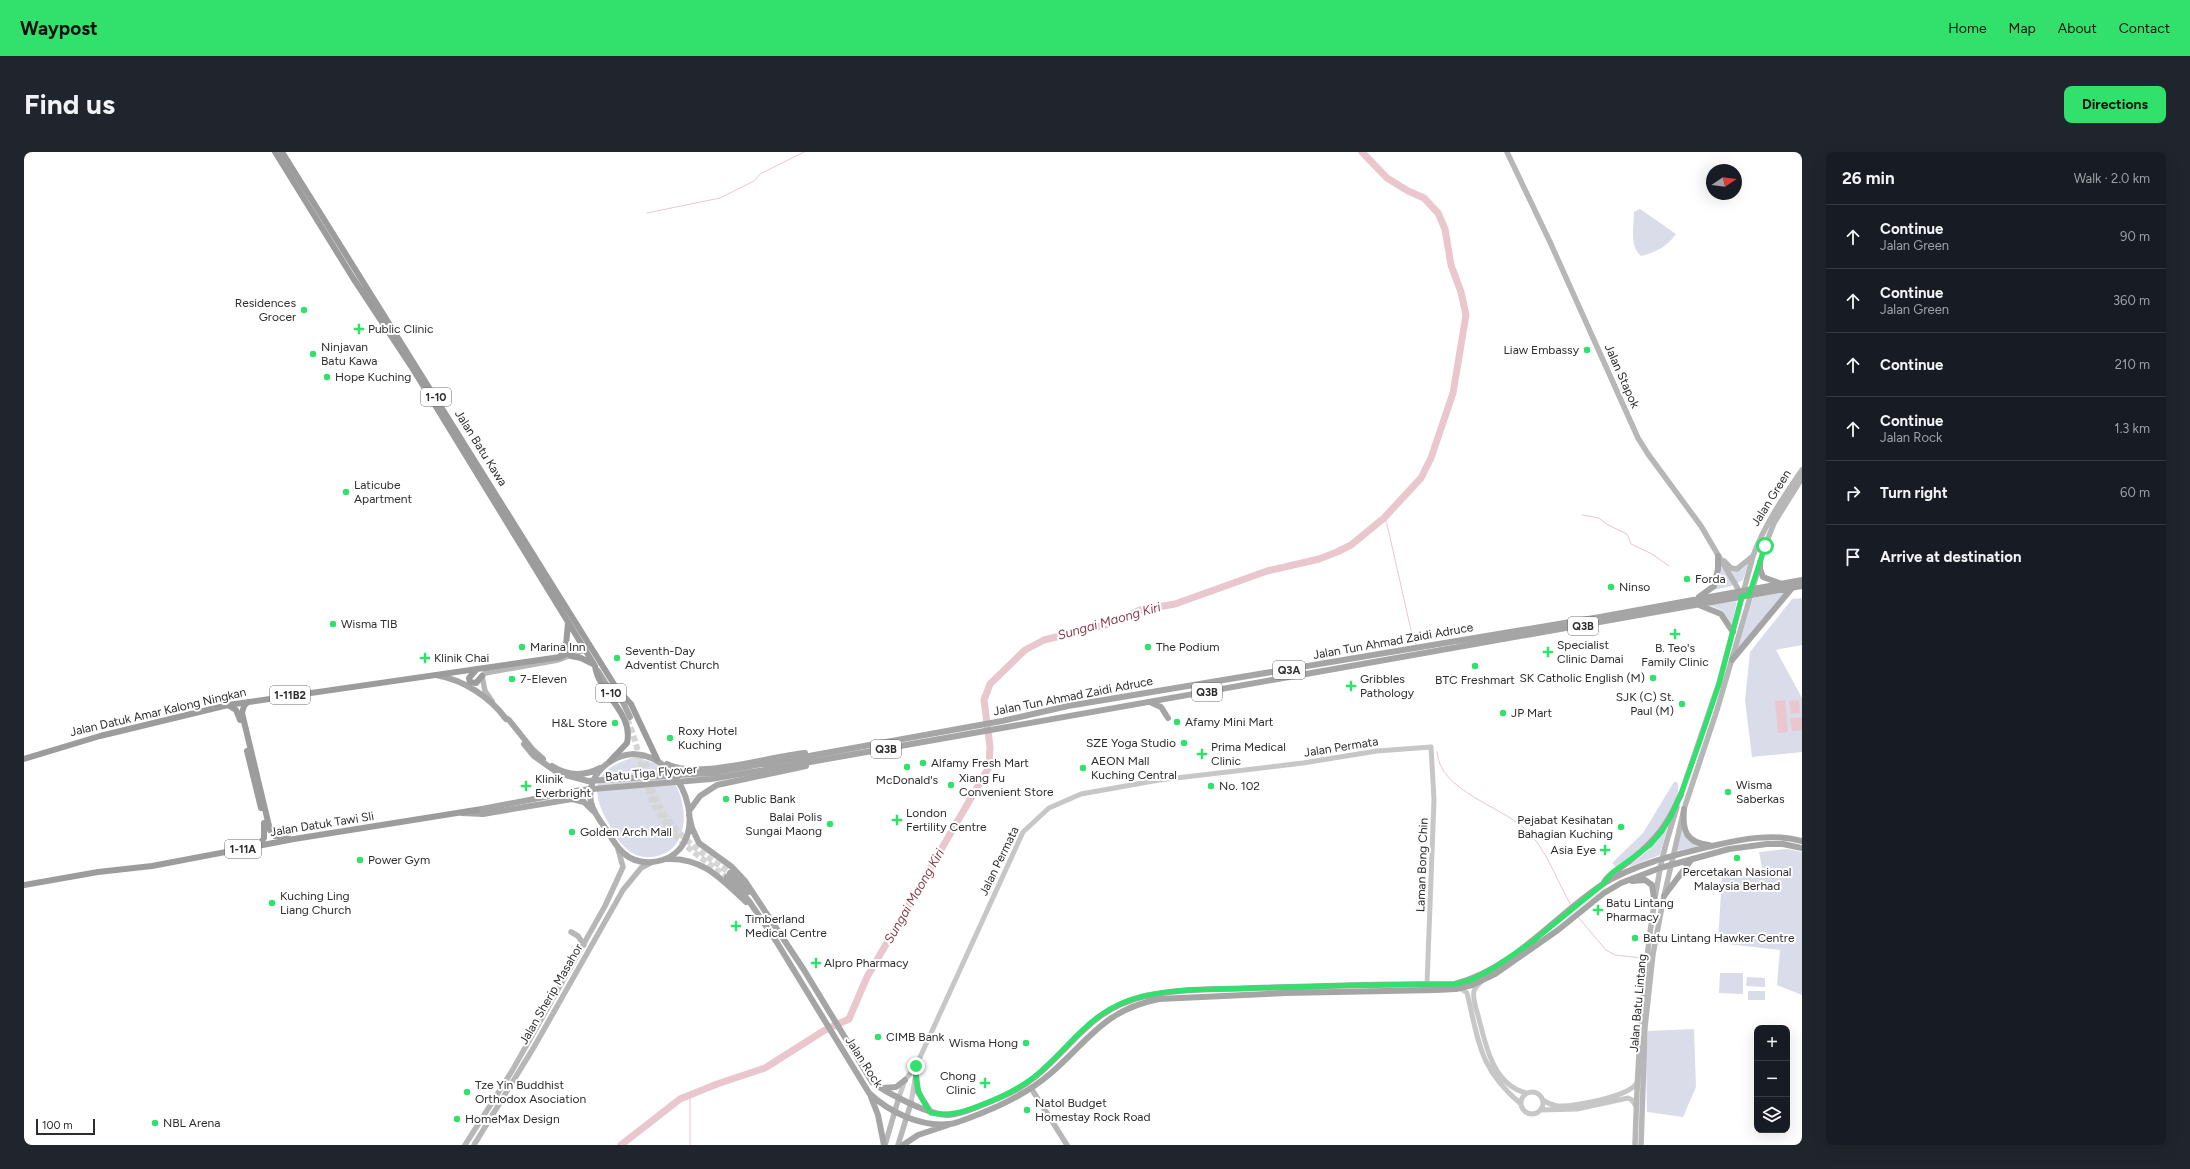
<!DOCTYPE html>
<html lang="en">
<head>
<meta charset="utf-8">
<style>
	:root { --surface:#171b24; --page:#20242c; --text:#f1f3f6; --muted:#9ea1a6; --line:#363941; --accent:#31e16c }
	body { margin:0; font-family:Figtree,sans-serif; background:var(--page); color:var(--text) }
	.controls { position:absolute; right:12px; bottom:12px; display:grid; overflow:hidden; border-radius:8px; box-shadow:0 4px 16px #0002 }
	.controls button { width:36px; height:36px; display:grid; place-items:center; padding:0; border:0; border-bottom:1px solid var(--line); background:var(--surface); color:var(--text); font:20px sans-serif }
	.compass { position:absolute; left:1682px; top:12px; width:36px; height:36px; border-radius:50%; background:var(--surface); box-shadow:0 4px 16px #0002; rotate:77deg }
	.scale { position:absolute; left:12px; bottom:10px; width:59px; box-sizing:border-box; padding-left:4px; border:2px solid #2d2d2d; border-top:0; font-size:11px; line-height:14px; white-space:nowrap; color:#2d2d2d; -webkit-text-stroke:3px #fff; paint-order:stroke }
	.stop { position:absolute; width:12px; height:12px; margin:-9px; border:3px solid #31e16c; border-radius:50%; background:#fff }
	.stop.end { background:#31e16c; border-color:#fff; box-shadow:0 1px 4px #0008 }
	.list { margin:0; padding:0; list-style:none }
	h2 { display:flex; justify-content:space-between; align-items:center; height:52px; margin:0; padding:0 16px; font-size:17px }
	h2 small { font-size:13px; font-weight:400; color:var(--muted) }
	.list li { display:grid; grid-template-columns:26px 1fr auto; gap:12px; align-items:center; box-sizing:border-box; height:64px; padding:0 16px; border-top:1px solid var(--line) }
	.list b { display:block; font-size:15px; white-space:nowrap }
	.list p { margin:0; font-size:13px; white-space:nowrap; color:var(--muted) }
	.list em { font-size:13px; font-style:normal; color:var(--muted) }
	.icon { flex:none; width:22px; height:22px; fill:none; stroke:currentColor; stroke-width:2; stroke-linecap:round; stroke-linejoin:round }
	.map { position:relative; flex:none; width:1778px; height:993px; overflow:hidden; border-radius:8px }
	header { display:flex; align-items:center; gap:24px; box-sizing:border-box; height:56px; padding:0 20px; background:var(--accent); color:#111 }
	header strong { font-size:19px }
	nav { display:flex; gap:22px; margin-inline-start:auto; font-size:14px }
	.intro { display:flex; align-items:center; justify-content:space-between; box-sizing:border-box; height:96px; padding:0 24px }
	h1 { margin:0; font-size:28px }
	.button { padding:10px 18px; border-radius:8px; background:var(--accent); color:#111; font-size:14px; font-weight:700 }
	main { display:flex; gap:24px; padding:0 24px }
	aside { flex:1; background:var(--surface); border-radius:8px; box-shadow:0 4px 16px #0002 }
	.map>svg:first-child { display:block }
	.green { fill:#dadcea }
	.water { fill:#eac6ce }
	.lines { fill:none; stroke-linecap:round; stroke-linejoin:round }
	.stream { stroke:#eac6ce; stroke-width:1 }
	.river { stroke:#eac6ce; stroke-width:7 }
	.primary-tunnel { stroke:#d5d5d5; stroke-width:6; stroke-dasharray:6 3; stroke-linecap:butt }
	.tertiary { stroke:#c7c7c7; stroke-width:5 }
	.secondary { stroke:#b7b7b7; stroke-width:5.5 }
	.primary { stroke:#a5a5a5; stroke-width:6 }
	.trunk { stroke:#9c9c9c; stroke-width:6 }
	.primary-bridge { stroke:#a5a5a5; stroke-width:6 }
	.route { stroke:#31e16c; stroke-width:5 }
	.poi-dot { fill:#31e16c; stroke:#fff; stroke-width:1.5 }
	.labels { text-anchor:middle; dominant-baseline:central; stroke-width:4; stroke-linejoin:round; paint-order:stroke }
	.shield { fill:#fff; stroke:#6c6c6c; stroke-width:1 }
	.shield-label { font-size:11px; font-weight:bold; fill:#2d2d2d }
	.poi-label { font-size:12px; fill:#2d2d2d; stroke:#fff; text-anchor:start }
	.street-label { font-size:12px; fill:#2d2d2d; stroke:#fff }
	.water-label { font-size:13px; font-style:italic; fill:#8c3d4d; stroke:#fff }
</style>
</head>
<body>
<header>
<strong>Waypost</strong>
<nav><a>Home</a><a>Map</a><a>About</a><a>Contact</a></nav>
</header>
<div class="intro"><h1>Find us</h1><a class="button">Directions</a></div>
<main>
<div class="map">
<svg width="1778" height="993" viewBox="0 0 1778 993">
	<rect width="100%" height="100%" fill="#fff"/>
	<path class="green" d="M1616,57L1652,82C1643,95 1632,100 1617,104C1605,94 1610,74 1610,60Z
		M1697,409L1708,430V434L1690,438L1694,432Z
		M1724,412L1719,428L1713,431L1704,417L1717,418Z
		M1762,440L1713,498L1729,446Z
		M1778,446V493L1752,498L1778,546V600L1728,605L1721,548L1726,500L1768,447Z
		M1713,449L1708,472L1699,459L1685,453Z
		M611,605C621,608 631,610 639,617C659,634 667,670 652,692C641,707 616,710 603,697C595,691 590,681 585,672C564,637 570,617 611,605Z
		M1650,630H1653C1660,645 1634,679 1624,690C1615,700 1602,707 1592,715L1588,711L1619,681Z
		M1644,673L1636,703L1604,715C1620,702 1635,691 1644,673Z
		M1658,678L1664,689L1676,694L1652,699Z
		M1763,697L1778,700V843L1753,833L1756,798L1694,791L1698,723L1740,726L1735,700Z
		M1696,821H1719V842L1695,841Z
		M1723,825L1741,826V835L1722,834Z
		M1724,839H1741V848H1724Z
		M1670,877L1672,935L1659,965L1623,960L1622,905L1624,879Z"/>
	<path class="water" d="M1761,548L1764,580L1754,581L1751,549Z
		M1775,548L1776,561L1767,562L1765,549Z
		M1778,565V578L1768,579L1766,566Z"/>
	<g class="lines">
		<path class="stream" d="M623,61L696,46L730,29L736,22L780,0
			M1558,363L1575,366L1584,373L1603,382L1607,392L1628,402L1645,414
			M1360,366L1363,372L1389,487L1393,494
			M1413,600C1416,639 1475,653 1501,677C1522,695 1533,730 1547,753
			M1554,765L1582,798L1591,803L1618,806
			M666,993V943"/>
		<path class="river" d="M597,993L656,947L693,932L741,916L801,878L825,867L843,825L965,615L966,595L960,548L966,532L1001,498L1020,488L1085,472L1116,458L1151,452L1243,419L1295,407L1313,400L1327,393L1360,366L1397,326L1407,306L1429,241L1442,163L1437,140L1427,113L1421,77L1414,61L1400,46L1384,39L1363,26L1338,0"/>
		<path class="primary-tunnel" d="M603,567C615,593 617,620 627,646C641,682 673,703 703,725
			M619,601C623,615 625,631 631,645C646,680 676,700 706,721"/>
		<path class="tertiary" d="M1458,829C1455,832 1451,835 1450,839C1448,847 1453,859 1455,867C1462,895 1470,934 1503,941
			M1436,836L1443,841C1455,890 1455,917 1497,952
			M1497 951a11 11 0 1 1 22 0a11 11 0 1 1-22 0Z
			M875,945L881,928L892,914L999,680L1025,656L1057,642L1135,628L1279,611L1353,599L1407,595L1410,648L1403,832
			M1519,948C1523,951 1528,953 1533,954C1549,955 1603,945 1612,932
			M887,951L891,927
			M1516,958L1553,957L1604,946L1608,948L1612,954"/>
		<path class="secondary" d="M1483,0L1526,90L1614,286L1624,302L1677,374L1717,442
			M1700,409L1707,416L1713,417L1728,405
			M468,549L461,539L458,524L461,521L534,508L561,498L563,494
			M1656,645L1695,531L1729,404C1741,372 1759,346 1778,318
			M547,780L554,784L560,793
			M1007,936L1043,993
			M441,993L488,919L581,754L599,715L594,697
			M450,993L510,895L599,738L617,716L628,710
			M861,993L875,945
			M874,993L887,951
			M1611,993C1614,900 1619,808 1636,717C1640,696 1647,675 1653,655
			M1617,993L1621,875L1629,802L1640,744L1660,657L1693,558L1741,394L1750,371L1778,326"/>
		<path class="primary" d="M1736,410V417L1739,425L1755,431
			M1675,445L1690,434L1694,417V404
			M1675,453L1697,462L1709,480
			M1708,508L1768,436
			M574,519L592,548
			M412,523C440,528 466,545 482,567
			M593,538L606,565
			M1128,551L1137,555L1144,566
			M480,565L485,568L509,598L519,607
			M609,602C668,604 691,704 628,710C603,712 593,696 582,677C576,669 569,660 567,650C562,624 585,604 609,602Z
			M774,606L978,569L1044,554L1576,465L1778,428
			M643,612C674,628 745,604 781,601
			M775,612L1778,434
			M528,614C544,624 559,625 576,616
			M1660,657C1658,678 1662,691 1685,693
			M665,659L676,644L693,633L782,614
			M438,661L459,662L548,647L560,650L569,659
			M665,663L668,676L675,691L708,715L721,729L780,818L848,930C863,941 906,964 925,963C937,962 948,957 958,953C978,945 995,938 1011,925C1051,892 1066,857 1121,844C1154,836 1195,838 1229,836C1296,834 1364,832 1431,832C1491,816 1529,765 1579,732C1611,712 1651,703 1688,694C1718,687 1748,681 1778,689
			M642,707C679,705 697,727 722,750
			M706,721L724,740
			M703,725L725,749L752,789L845,941C865,960 896,975 925,972C931,972 939,968 945,966C975,955 1003,942 1027,921C1066,887 1080,858 1135,847L1262,841L1412,838L1432,837L1448,833L1471,822L1534,778L1580,741L1597,731L1636,716L1705,697L1743,692H1759L1778,696
			M1608,729L1621,728L1628,733L1631,752
			M1580,730C1586,720 1598,716 1607,708C1633,687 1644,672 1657,642
			M1640,744L1668,707
			M892,923L894,940L906,959
			M859,936L872,935L881,928
			M847,945L854,963L860,993
			M879,993L894,983L924,973"/>
		<path class="trunk" d="M251,0L329,126L387,214L571,514C575,542 610,561 603,591L586,609
			M258,0L593,537L607,552L633,607
			M547,504L557,506L569,512
			M536,505L542,494L544,470
			M453,517L445,526L446,530L452,531L458,524
			M224,550L220,554L218,561L246,678L251,684L265,687
			M204,553L212,558L216,568
			M223,599L237,656
			M0,607L76,584L204,553L536,505L558,494
			M233,695L240,686V671
			M0,733L74,720L128,714L270,687L458,657"/>
		<path class="primary-bridge" d="M500,592L510,604L534,621L564,629L686,621L774,606
			M458,657L557,638L687,627L775,612"/>
	</g>
	<g class="lines">
		<path class="route" d="M892,914C891,933 895,945 907,961C926,964 939,960 957,953C976,946 993,938 1010,925C1042,900 1062,864 1103,849C1142,835 1188,838 1229,836C1296,834 1364,832 1431,832L1447,828L1468,817L1508,790L1578,733L1589,720L1626,693L1638,679L1646,666L1657,642L1676,589L1695,532L1718,444L1725,443L1741,394"/>
	</g>
	<g class="poi-dot">
		<circle cx="280" cy="158" r="4"/>
		<path d="M333 171h4v4h4v4h-4v4h-4v-4h-4v-4h4z"/>
		<circle cx="1563" cy="198" r="4"/>
		<circle cx="289" cy="202" r="4"/>
		<circle cx="303" cy="225" r="4"/>
		<circle cx="322" cy="340" r="4"/>
		<circle cx="1663" cy="427" r="4"/>
		<circle cx="1587" cy="435" r="4"/>
		<circle cx="309" cy="472" r="4"/>
		<path d="M1649 476h4v4h4v4h-4v4h-4v-4h-4v-4h4z"/>
		<circle cx="498" cy="495" r="4"/>
		<circle cx="1124" cy="495" r="4"/>
		<path d="M1522 494h4v4h4v4h-4v4h-4v-4h-4v-4h4z"/>
		<path d="M399 500h4v4h4v4h-4v4h-4v-4h-4v-4h4z"/>
		<circle cx="593" cy="506" r="4"/>
		<circle cx="1451" cy="514" r="4"/>
		<circle cx="1629" cy="526" r="4"/>
		<circle cx="488" cy="527" r="4"/>
		<path d="M1325 528h4v4h4v4h-4v4h-4v-4h-4v-4h4z"/>
		<circle cx="1658" cy="552" r="4"/>
		<circle cx="1479" cy="561" r="4"/>
		<circle cx="1153" cy="570" r="4"/>
		<circle cx="591" cy="571" r="4"/>
		<circle cx="646" cy="586" r="4"/>
		<circle cx="1160" cy="591" r="4"/>
		<path d="M1176 596h4v4h4v4h-4v4h-4v-4h-4v-4h4z"/>
		<circle cx="899" cy="611" r="4"/>
		<circle cx="883" cy="615" r="4"/>
		<circle cx="1059" cy="616" r="4"/>
		<circle cx="927" cy="633" r="4"/>
		<path d="M500 628h4v4h4v4h-4v4h-4v-4h-4v-4h4z"/>
		<circle cx="1187" cy="634" r="4"/>
		<circle cx="1704" cy="640" r="4"/>
		<circle cx="702" cy="647" r="4"/>
		<path d="M871 662h4v4h4v4h-4v4h-4v-4h-4v-4h4z"/>
		<circle cx="806" cy="672" r="4"/>
		<circle cx="1597" cy="675" r="4"/>
		<circle cx="548" cy="680" r="4"/>
		<path d="M1579 692h4v4h4v4h-4v4h-4v-4h-4v-4h4z"/>
		<circle cx="1713" cy="706" r="4"/>
		<circle cx="336" cy="708" r="4"/>
		<circle cx="248" cy="751" r="4"/>
		<path d="M1572 752h4v4h4v4h-4v4h-4v-4h-4v-4h4z"/>
		<path d="M710 768h4v4h4v4h-4v4h-4v-4h-4v-4h4z"/>
		<circle cx="1611" cy="786" r="4"/>
		<path d="M790 805h4v4h4v4h-4v4h-4v-4h-4v-4h4z"/>
		<circle cx="854" cy="885" r="4"/>
		<circle cx="1002" cy="891" r="4"/>
		<path d="M959 925h4v4h4v4h-4v4h-4v-4h-4v-4h4z"/>
		<circle cx="443" cy="940" r="4"/>
		<circle cx="1003" cy="958" r="4"/>
		<circle cx="433" cy="967" r="4"/>
		<circle cx="131" cy="971" r="4"/>
	</g>
	<g class="labels">
		<g class="shield">
			<rect x="397" y="236" width="30" height="18" rx="3"/>
			<rect x="1544" y="465" width="30" height="18" rx="3"/>
			<rect x="1249" y="509" width="32" height="18" rx="3"/>
			<rect x="1168" y="531" width="30" height="18" rx="3"/>
			<rect x="572" y="532" width="30" height="18" rx="3"/>
			<rect x="246" y="534" width="40" height="18" rx="3"/>
			<rect x="847" y="588" width="30" height="18" rx="3"/>
			<rect x="201" y="688" width="36" height="18" rx="3"/>
		</g>
		<g class="shield-label">
			<text x="412" y="245">1-10</text>
			<text x="1559" y="474">Q3B</text>
			<text x="1265" y="518">Q3A</text>
			<text x="1183" y="540">Q3B</text>
			<text x="587" y="541">1-10</text>
			<text x="266" y="543">1-11B2</text>
			<text x="862" y="597">Q3B</text>
			<text x="219" y="697">1-11A</text>
		</g>
		<g class="poi-label">
			<text x="272" y="151" text-anchor="end">Residences<tspan x="272" dy="14">Grocer</tspan></text>
			<text x="344" y="177">Public Clinic</text>
			<text x="297" y="195">Ninjavan<tspan x="297" dy="14">Batu Kawa</tspan></text>
			<text x="1555" y="198" text-anchor="end">Liaw Embassy</text>
			<text x="311" y="225">Hope Kuching</text>
			<text x="330" y="333">Laticube<tspan x="330" dy="14">Apartment</tspan></text>
			<text x="1671" y="427">Forda</text>
			<text x="1595" y="435">Ninso</text>
			<text x="317" y="472">Wisma TIB</text>
			<text x="1533" y="493">Specialist<tspan x="1533" dy="14">Clinic Damai</tspan></text>
			<text x="506" y="495">Marina Inn</text>
			<text x="1132" y="495">The Podium</text>
			<text x="1651" y="496" text-anchor="middle">B. Teo's<tspan x="1651" dy="14">Family Clinic</tspan></text>
			<text x="601" y="499">Seventh-Day<tspan x="601" dy="14">Adventist Church</tspan></text>
			<text x="410" y="506">Klinik Chai</text>
			<text x="1621" y="526" text-anchor="end">SK Catholic English (M)</text>
			<text x="496" y="527">7-Eleven</text>
			<text x="1336" y="527">Gribbles<tspan x="1336" dy="14">Pathology</tspan></text>
			<text x="1451" y="528" text-anchor="middle">BTC Freshmart</text>
			<text x="1650" y="545" text-anchor="end">SJK (C) St.<tspan x="1650" dy="14">Paul (M)</tspan></text>
			<text x="1487" y="561">JP Mart</text>
			<text x="1161" y="570">Afamy Mini Mart</text>
			<text x="583" y="571" text-anchor="end">H&amp;L Store</text>
			<text x="654" y="579">Roxy Hotel<tspan x="654" dy="14">Kuching</tspan></text>
			<text x="1152" y="591" text-anchor="end">SZE Yoga Studio</text>
			<text x="1187" y="595">Prima Medical<tspan x="1187" dy="14">Clinic</tspan></text>
			<text x="1067" y="609">AEON Mall<tspan x="1067" dy="14">Kuching Central</tspan></text>
			<text x="907" y="611">Alfamy Fresh Mart</text>
			<text x="935" y="626">Xiang Fu<tspan x="935" dy="14">Convenient Store</tspan></text>
			<text x="511" y="627">Klinik<tspan x="511" dy="14">Everbright</tspan></text>
			<text x="883" y="628" text-anchor="middle">McDonald's</text>
			<text x="1712" y="633">Wisma<tspan x="1712" dy="14">Saberkas</tspan></text>
			<text x="1195" y="634">No. 102</text>
			<text x="710" y="647">Public Bank</text>
			<text x="882" y="661">London<tspan x="882" dy="14">Fertility Centre</tspan></text>
			<text x="798" y="665" text-anchor="end">Balai Polis<tspan x="798" dy="14">Sungai Maong</tspan></text>
			<text x="1589" y="668" text-anchor="end">Pejabat Kesihatan<tspan x="1589" dy="14">Bahagian Kuching</tspan></text>
			<text x="556" y="680">Golden Arch Mall</text>
			<text x="1572" y="698" text-anchor="end">Asia Eye</text>
			<text x="344" y="708">Power Gym</text>
			<text x="1713" y="720" text-anchor="middle">Percetakan Nasional<tspan x="1713" dy="14">Malaysia Berhad</tspan></text>
			<text x="256" y="744">Kuching Ling<tspan x="256" dy="14">Liang Church</tspan></text>
			<text x="1582" y="751">Batu Lintang<tspan x="1582" dy="14">Pharmacy</tspan></text>
			<text x="721" y="767">Timberland<tspan x="721" dy="14">Medical Centre</tspan></text>
			<text x="1619" y="786">Batu Lintang Hawker Centre</text>
			<text x="800" y="811">Alpro Pharmacy</text>
			<text x="862" y="885">CIMB Bank</text>
			<text x="994" y="891" text-anchor="end">Wisma Hong</text>
			<text x="952" y="924" text-anchor="end">Chong<tspan x="952" dy="14">Clinic</tspan></text>
			<text x="451" y="933">Tze Yin Buddhist<tspan x="451" dy="14">Orthodox Asociation</tspan></text>
			<text x="1011" y="951">Natol Budget<tspan x="1011" dy="14">Homestay Rock Road</tspan></text>
			<text x="441" y="967">HomeMax Design</text>
			<text x="139" y="971">NBL Arena</text>
		</g>
		<g class="street-label">
			<text transform="translate(1598 224) rotate(66)">Jalan Stapok</text>
			<text transform="translate(457 296) rotate(58)">Jalan Batu Kawa</text>
			<text transform="translate(1747 346) rotate(-58)">Jalan Green</text>
			<text transform="translate(1369 489) rotate(-10)">Jalan Tun Ahmad Zaidi Adruce</text>
			<text transform="translate(1049 544) rotate(-11)">Jalan Tun Ahmad Zaidi Adruce</text>
			<text transform="translate(134 560) rotate(-13)">Jalan Datuk Amar Kalong Ningkan</text>
			<text transform="translate(1317 595) rotate(-9)">Jalan Permata</text>
			<text transform="translate(627 621) rotate(-5)">Batu Tiga Flyover</text>
			<text transform="translate(298 672) rotate(-9)">Jalan Datuk Tawi Sli</text>
			<text transform="translate(975 709) rotate(-64)">Jalan Permata</text>
			<text transform="translate(1398 713) rotate(-88)">Laman Bong Chin</text>
			<text transform="translate(527 842) rotate(-60)">Jalan Sherip Masahor</text>
			<text transform="translate(1614 851) rotate(-85)">Jalan Batu Lintang</text>
			<text transform="translate(840 910) rotate(57)">Jalan Rock</text>
		</g>
		<g class="water-label">
			<text transform="translate(1085 469) rotate(-16)">Sungai Maong Kiri</text>
			<text transform="translate(890 744) rotate(-60)">Sungai Maong Kiri</text>
		</g>
	</g>
</svg>
<div class="controls">
<button>+</button>
<button>−</button>
<button><svg class="icon" aria-label="layers" viewBox="0 0 24 24"><path d="M12 4l9 5-9 5-9-5zM3 14l9 5 9-5"/></svg></button>
</div>
<svg class="compass" viewBox="-18 -18 36 36"><path d="M0-13l5 13h-10z" fill="#e53935"/><path d="M0 13l5-13h-10z" fill="#9ea1a6"/></svg>
<div class="scale">100 m</div>
<div class="stop" style="left:1741px;top:394px"></div>
<div class="stop end" style="left:892px;top:914px"></div>
</div>
<aside>
<h2>26 min<small>Walk · 2.0 km</small></h2>
<ul class="list">
<li><svg class="icon" aria-label="ahead" viewBox="0 0 24 24"><path d="M12 20V5M6 11l6-6 6 6"/></svg><div><b>Continue</b><p>Jalan Green</p></div><em>90 m</em></li>
<li><svg class="icon" aria-label="ahead" viewBox="0 0 24 24"><path d="M12 20V5M6 11l6-6 6 6"/></svg><div><b>Continue</b><p>Jalan Green</p></div><em>360 m</em></li>
<li><svg class="icon" aria-label="ahead" viewBox="0 0 24 24"><path d="M12 20V5M6 11l6-6 6 6"/></svg><div><b>Continue</b></div><em>210 m</em></li>
<li><svg class="icon" aria-label="ahead" viewBox="0 0 24 24"><path d="M12 20V5M6 11l6-6 6 6"/></svg><div><b>Continue</b><p>Jalan Rock</p></div><em>1.3 km</em></li>
<li><svg class="icon" aria-label="right" viewBox="0 0 24 24"><path d="M7 20v-9h11M14 6l5 5-5 5"/></svg><div><b>Turn right</b></div><em>60 m</em></li>
<li><svg class="icon" aria-label="arrive" viewBox="0 0 24 24"><path d="M6 21V4h12l-3 4 3 4H6"/></svg><div><b>Arrive at destination</b></div></li>
</ul>
</aside>
</main>
</body>
</html>
